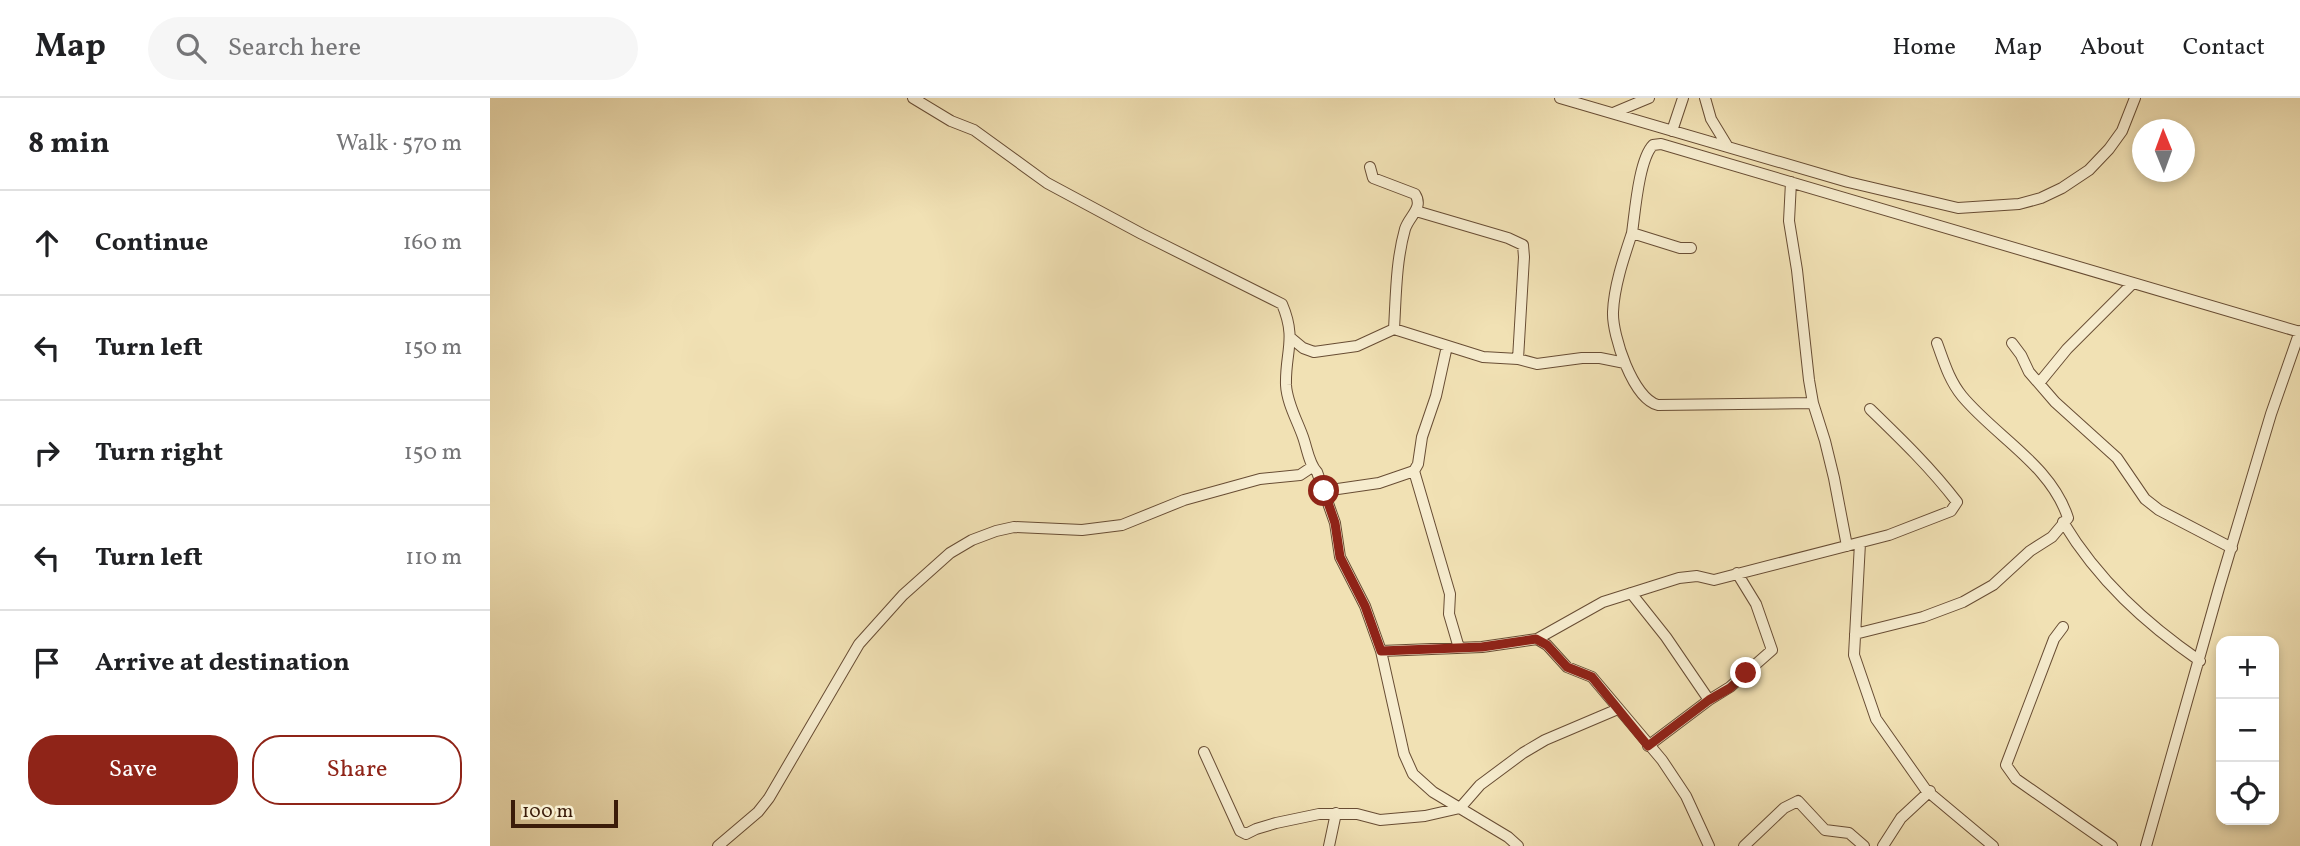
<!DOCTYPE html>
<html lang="en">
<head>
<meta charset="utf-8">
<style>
	:root { --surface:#fff; --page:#f6f6f6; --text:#202124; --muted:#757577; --line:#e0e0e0; --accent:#8f2418 }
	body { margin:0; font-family:Vollkorn,serif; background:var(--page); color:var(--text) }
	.controls { position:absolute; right:21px; bottom:21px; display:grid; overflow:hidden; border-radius:14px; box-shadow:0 4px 10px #0003 }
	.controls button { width:63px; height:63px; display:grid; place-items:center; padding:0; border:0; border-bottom:2px solid var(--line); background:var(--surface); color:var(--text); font:35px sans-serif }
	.compass { position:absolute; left:1642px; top:21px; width:63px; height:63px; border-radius:50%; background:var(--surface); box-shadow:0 4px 10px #0003; rotate:359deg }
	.scale { position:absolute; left:21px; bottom:18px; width:107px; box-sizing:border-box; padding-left:7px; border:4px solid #3b1c0a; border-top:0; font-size:19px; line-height:24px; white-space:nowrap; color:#3b1c0a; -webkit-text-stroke:5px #f6ecce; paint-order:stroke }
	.stop { position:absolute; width:21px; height:21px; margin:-16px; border:5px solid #8f2418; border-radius:50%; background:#fff }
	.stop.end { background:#8f2418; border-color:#fff; box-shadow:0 2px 7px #0008 }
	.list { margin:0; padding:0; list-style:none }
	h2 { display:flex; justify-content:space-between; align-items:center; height:91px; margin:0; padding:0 28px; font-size:30px }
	h2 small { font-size:23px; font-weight:400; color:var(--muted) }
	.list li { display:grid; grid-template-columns:46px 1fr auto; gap:21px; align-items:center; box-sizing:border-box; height:105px; padding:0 28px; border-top:2px solid var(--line) }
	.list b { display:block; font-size:26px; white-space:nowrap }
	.list em { font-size:23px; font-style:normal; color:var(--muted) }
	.actions { display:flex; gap:14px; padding:21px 28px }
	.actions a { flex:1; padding:16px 0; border:2px solid var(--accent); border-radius:28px; text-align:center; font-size:24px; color:var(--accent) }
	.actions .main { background:var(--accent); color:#fff }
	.icon { flex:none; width:38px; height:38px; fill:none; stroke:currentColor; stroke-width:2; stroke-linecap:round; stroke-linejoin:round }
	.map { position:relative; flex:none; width:1810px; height:748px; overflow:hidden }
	header { display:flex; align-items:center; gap:42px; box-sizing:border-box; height:98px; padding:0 35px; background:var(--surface); border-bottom:2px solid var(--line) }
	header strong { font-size:33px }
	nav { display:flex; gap:38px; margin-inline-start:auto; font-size:24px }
	.search { width:490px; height:63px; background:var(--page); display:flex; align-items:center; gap:18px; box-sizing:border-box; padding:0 24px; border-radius:38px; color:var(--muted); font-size:26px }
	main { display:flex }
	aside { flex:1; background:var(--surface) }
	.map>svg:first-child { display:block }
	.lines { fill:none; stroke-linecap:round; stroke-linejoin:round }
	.minor-casing { stroke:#684d34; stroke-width:12 }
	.minor { stroke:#f6ecce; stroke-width:10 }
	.route { stroke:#8f2418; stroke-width:9 }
</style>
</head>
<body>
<header>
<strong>Map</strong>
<div class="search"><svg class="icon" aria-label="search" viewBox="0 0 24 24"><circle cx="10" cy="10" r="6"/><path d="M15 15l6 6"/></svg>Search here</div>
<nav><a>Home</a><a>Map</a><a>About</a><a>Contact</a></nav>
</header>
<main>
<aside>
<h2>8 min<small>Walk · 570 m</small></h2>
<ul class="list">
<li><svg class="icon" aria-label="ahead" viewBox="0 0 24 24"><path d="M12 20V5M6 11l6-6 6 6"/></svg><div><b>Continue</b></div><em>160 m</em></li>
<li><svg class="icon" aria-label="left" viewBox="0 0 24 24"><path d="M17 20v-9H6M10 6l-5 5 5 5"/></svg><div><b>Turn left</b></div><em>150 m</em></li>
<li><svg class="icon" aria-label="right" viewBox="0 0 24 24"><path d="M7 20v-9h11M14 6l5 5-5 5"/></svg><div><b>Turn right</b></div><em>150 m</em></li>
<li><svg class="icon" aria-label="left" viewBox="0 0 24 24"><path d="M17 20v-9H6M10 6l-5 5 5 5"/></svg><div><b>Turn left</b></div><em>110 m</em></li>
<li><svg class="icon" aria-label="arrive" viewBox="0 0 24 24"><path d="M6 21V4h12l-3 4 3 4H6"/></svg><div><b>Arrive at destination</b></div></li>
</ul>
<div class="actions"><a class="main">Save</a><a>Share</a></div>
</aside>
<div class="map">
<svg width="1810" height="748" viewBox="0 0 1810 748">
	<rect width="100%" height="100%" fill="#f1e1b4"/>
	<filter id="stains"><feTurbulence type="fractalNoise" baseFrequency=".00286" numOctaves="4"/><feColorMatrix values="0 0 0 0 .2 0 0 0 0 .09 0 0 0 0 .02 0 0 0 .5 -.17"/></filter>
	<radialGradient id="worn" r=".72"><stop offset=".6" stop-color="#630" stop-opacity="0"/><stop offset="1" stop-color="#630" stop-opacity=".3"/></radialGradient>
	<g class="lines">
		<g class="minor-casing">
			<path id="minor" d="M423,0L461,23L484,32L557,85L652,136L792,206C807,241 795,254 796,287C797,305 807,322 813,339C817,350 819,366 827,374L845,425L850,459L875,508L891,553L914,656L923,676L943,694L1018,739L1028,748
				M1070,0L1358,84L1468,110L1529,106L1551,100L1572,90L1599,72L1619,51L1632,33L1645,0
				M1215,0L1221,21L1238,49
				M1123,15L1159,0
				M1182,33L1193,0
				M880,69L883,80L925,96C934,110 919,118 915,131C906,163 906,197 904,231
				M1301,84L1299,123L1307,172L1319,282L1323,305L1335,343L1344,380L1357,448
				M926,113L1018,140L1033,147L1034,159L1028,261
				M1142,135C1145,114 1149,61 1163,47L1171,46L1810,234
				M1201,150H1190L1142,135C1134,159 1124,188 1123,214C1122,237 1143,301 1168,307L1323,305
				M801,240L813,250L824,254L867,248L904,231L993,259L1028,261L1047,266L1092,260H1110L1135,265
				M1522,245L1531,257L1539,274L1565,304L1627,360L1655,401L1669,412L1742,450
				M1550,284L1577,251L1643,185
				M924,373L960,496L959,516L969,550
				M834,393L889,385L924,373L928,366L932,339L946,298L957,248
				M1573,424C1608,482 1655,525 1710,563
				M1370,445L1364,557L1386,621L1436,692L1503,748
				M1141,495L1176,539L1219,602
				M1573,529L1564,541L1516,667L1526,681L1622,748
				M1365,536L1433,519L1473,504L1503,487L1540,453L1562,439L1578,420C1561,367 1506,339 1472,298C1459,282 1454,264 1447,245
				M1047,541L1057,547L1077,569L1102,579L1172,662L1196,698L1219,748
				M891,553L992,549L1047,541L1113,504L1189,480L1207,478L1224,482L1399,437L1461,413L1467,404C1441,370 1411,341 1380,311
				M1158,648L1219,602L1240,589L1282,552L1266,506L1247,475
				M714,654L750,733L756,736L766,731L786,725L829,716H867L890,722L935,718L970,710L990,687L1033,655L1055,642L1128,611
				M228,748L268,714L279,700L369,546L413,497L460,455L482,442L506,433L524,429L592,432L632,427L694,402L770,381L810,377L822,369
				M839,748L846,715
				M1254,748L1294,710L1308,703L1335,732L1359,735L1374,748
				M1393,748L1411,720L1440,693
				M1656,748L1729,490L1781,316L1810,233"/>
		</g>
		<use href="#minor" class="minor"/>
	</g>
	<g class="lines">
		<path class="route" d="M834,393L845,425L850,459L875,508L891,553L992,549L1046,541L1057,547L1077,569L1102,579L1158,648L1219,602L1240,590L1256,575"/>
	</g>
	<rect width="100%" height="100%" filter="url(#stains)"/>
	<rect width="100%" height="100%" fill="url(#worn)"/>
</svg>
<div class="controls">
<button>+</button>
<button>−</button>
<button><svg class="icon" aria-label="locate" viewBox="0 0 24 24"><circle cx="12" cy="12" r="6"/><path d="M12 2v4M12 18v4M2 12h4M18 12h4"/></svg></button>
</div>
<svg class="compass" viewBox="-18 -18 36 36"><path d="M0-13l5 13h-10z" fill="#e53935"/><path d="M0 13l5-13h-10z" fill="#757577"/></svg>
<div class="scale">100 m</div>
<div class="stop" style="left:834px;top:393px"></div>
<div class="stop end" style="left:1256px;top:575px"></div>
</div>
</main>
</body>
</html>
